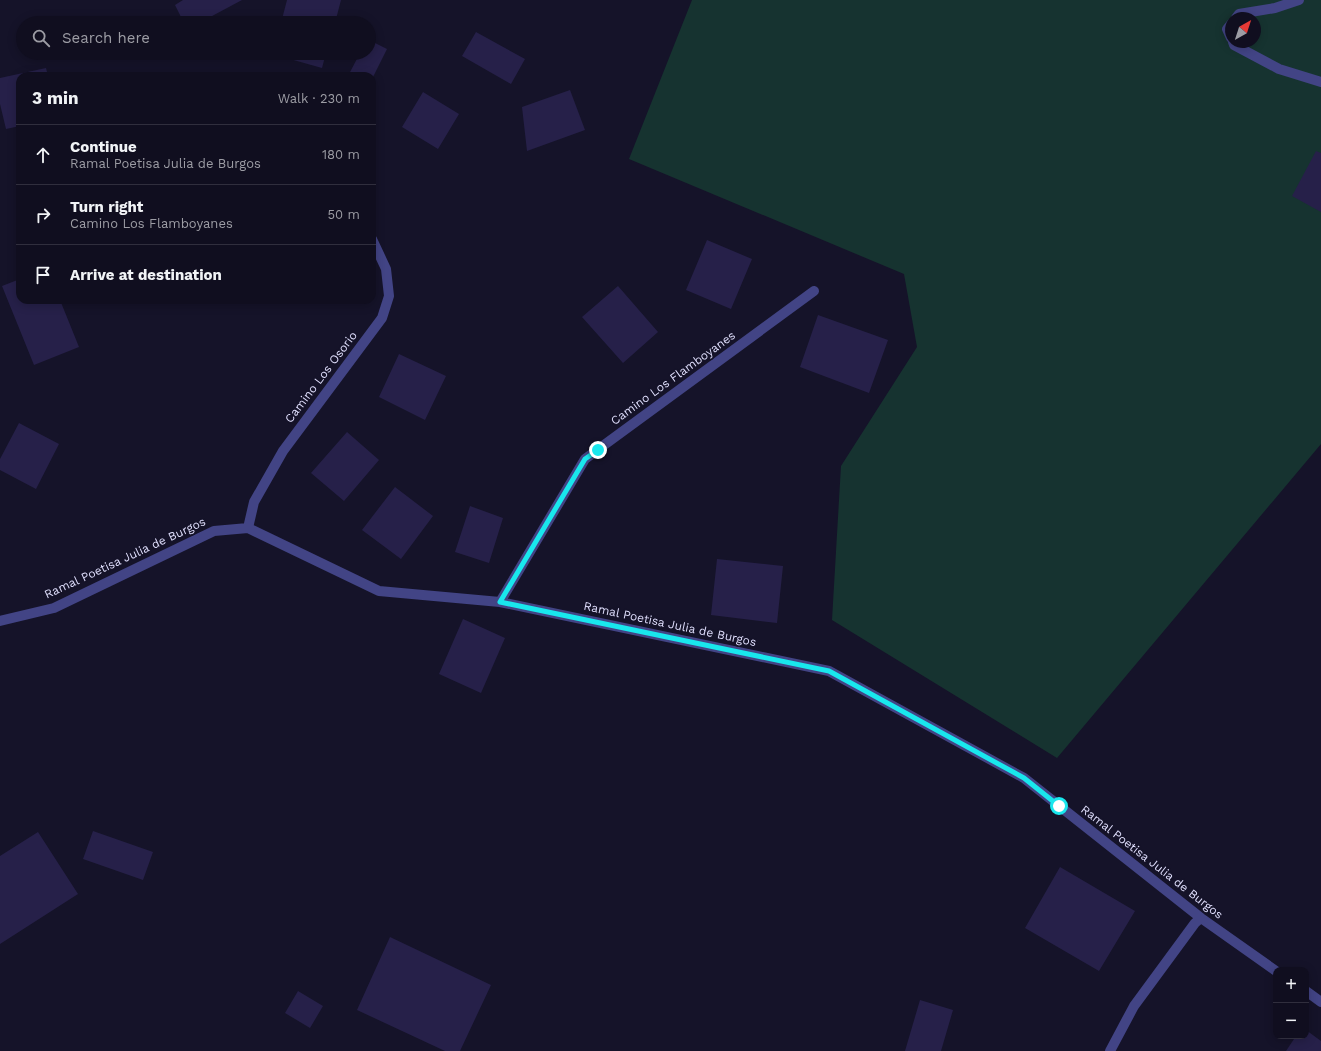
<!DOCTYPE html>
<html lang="en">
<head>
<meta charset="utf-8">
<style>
	:root { --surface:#100e1f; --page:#191728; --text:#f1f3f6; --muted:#9c9ca4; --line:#302e3d }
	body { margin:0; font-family:"Work Sans",sans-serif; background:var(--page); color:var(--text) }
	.controls { position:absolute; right:12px; bottom:12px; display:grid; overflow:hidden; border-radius:8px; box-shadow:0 2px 10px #0003 }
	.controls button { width:36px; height:36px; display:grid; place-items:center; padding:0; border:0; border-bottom:1px solid var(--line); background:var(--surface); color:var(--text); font:20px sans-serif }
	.compass { position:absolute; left:1225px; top:12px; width:36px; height:36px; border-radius:50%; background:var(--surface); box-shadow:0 2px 10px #0003; rotate:39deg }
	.stop { position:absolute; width:12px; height:12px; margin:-9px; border:3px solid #19e7ed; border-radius:50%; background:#fff }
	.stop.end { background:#19e7ed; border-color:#fff; box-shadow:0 1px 4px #0008 }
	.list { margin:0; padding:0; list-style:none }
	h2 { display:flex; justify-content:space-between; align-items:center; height:52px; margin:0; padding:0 16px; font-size:17px }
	h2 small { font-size:13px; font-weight:400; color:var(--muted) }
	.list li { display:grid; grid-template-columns:26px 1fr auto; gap:12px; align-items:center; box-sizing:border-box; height:60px; padding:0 16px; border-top:1px solid var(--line) }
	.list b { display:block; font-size:15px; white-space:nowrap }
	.list p { margin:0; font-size:13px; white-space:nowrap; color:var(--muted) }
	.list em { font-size:13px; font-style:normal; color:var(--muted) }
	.icon { flex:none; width:22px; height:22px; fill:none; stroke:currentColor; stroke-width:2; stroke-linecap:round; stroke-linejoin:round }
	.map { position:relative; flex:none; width:1321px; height:1051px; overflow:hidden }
	.search { position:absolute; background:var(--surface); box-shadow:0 2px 10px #0003; left:16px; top:16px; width:360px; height:44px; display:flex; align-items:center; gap:10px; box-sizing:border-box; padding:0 14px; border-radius:22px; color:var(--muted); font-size:15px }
	.panel { position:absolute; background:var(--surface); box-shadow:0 2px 10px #0003; left:16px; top:72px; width:360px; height:232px; border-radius:12px }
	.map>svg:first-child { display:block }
	.green { fill:#163330; fill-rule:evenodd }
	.building { fill:#262049 }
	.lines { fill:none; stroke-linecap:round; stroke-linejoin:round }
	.minor { stroke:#424485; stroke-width:10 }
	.route { stroke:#19e7ed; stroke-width:5 }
	.labels { text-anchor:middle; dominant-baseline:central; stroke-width:3.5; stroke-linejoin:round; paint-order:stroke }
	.street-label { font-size:12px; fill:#dfdefc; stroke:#151329 }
</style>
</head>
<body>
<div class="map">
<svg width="1321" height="1051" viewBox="0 0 1321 1051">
	<rect width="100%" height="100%" fill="#151329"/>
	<path class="green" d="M692,0H1321V444L1057,758L832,620L841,466L917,347L904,274L629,159ZM1231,18H1255V42H1231Z"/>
	<path class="building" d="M183,0H242L199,23H184L175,5Z
		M287,0H341L335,23H281Z
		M476,32L525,59L511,84L462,56Z
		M369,40L387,49L372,79V76H348L360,53H369Z
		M272,53H326L322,68L272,54Z
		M46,68L48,76H20V126L6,129L0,104V78Z
		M570,90L585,130L527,151L522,107Z
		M423,92L459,114L438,149L402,127Z
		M1316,151L1321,153V212L1292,196Z
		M707,240L752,259L731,309L686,290Z
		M20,279V300H60L79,347L34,365L2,286Z
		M618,286L658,332L623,363L582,317Z
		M818,315L888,340L869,393L800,367Z
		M399,354L446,376L425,420L379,397Z
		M19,423L59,444L36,489L0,470V459Z
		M347,432L379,460L344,501L311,473Z
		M395,487L433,516L401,559L362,530Z
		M470,506L503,518L489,563L455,552Z
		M717,559L783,566L777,623L711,615Z
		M463,619L505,638L481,693L439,674Z
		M93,831L153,852L143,880L83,859Z
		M38,832L78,894L0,944V856Z
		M1060,867L1135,911L1099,971L1025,928Z
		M390,937L491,985L460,1051H445L357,1010Z
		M298,991L323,1006L310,1028L285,1013Z
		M920,1000L953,1010L941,1051H905Z
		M1306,1030L1321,1041V1051H1286L1296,1036H1306Z"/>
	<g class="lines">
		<path class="minor" d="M1236,18L1239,14L1275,8L1299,0
			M1231,24L1227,29L1231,38
			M1233,42L1234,45L1279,69L1321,82
			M248,528L254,502L283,451L382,318L389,296L386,269L372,239
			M500,602L585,459L814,291
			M0,621L54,608L214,531L248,528L379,591L500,602L829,671L1024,778L1201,918L1276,971
			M1306,991L1321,1002
			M1110,1051L1134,1006L1195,923L1201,918"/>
	</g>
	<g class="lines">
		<path class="route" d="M598,450L585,459L500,602L829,671L1024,778L1059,806"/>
	</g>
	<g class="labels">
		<g class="street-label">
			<text transform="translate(321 377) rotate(-53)">Camino Los Osorio</text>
			<text transform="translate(673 378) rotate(-36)">Camino Los Flamboyanes</text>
			<text transform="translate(125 558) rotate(-25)">Ramal Poetisa Julia de Burgos</text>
			<text transform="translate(670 624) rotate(12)">Ramal Poetisa Julia de Burgos</text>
			<text transform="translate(1152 862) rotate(38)">Ramal Poetisa Julia de Burgos</text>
		</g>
	</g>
</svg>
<div class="controls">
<button>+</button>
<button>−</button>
</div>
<svg class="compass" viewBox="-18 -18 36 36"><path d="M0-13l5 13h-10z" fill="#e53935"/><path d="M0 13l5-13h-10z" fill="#9c9ca4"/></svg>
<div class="stop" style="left:1059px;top:806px"></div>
<div class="stop end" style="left:598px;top:450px"></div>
<div class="search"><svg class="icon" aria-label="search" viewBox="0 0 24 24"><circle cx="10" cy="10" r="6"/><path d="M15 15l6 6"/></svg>Search here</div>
<section class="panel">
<h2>3 min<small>Walk · 230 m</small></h2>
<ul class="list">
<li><svg class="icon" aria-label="ahead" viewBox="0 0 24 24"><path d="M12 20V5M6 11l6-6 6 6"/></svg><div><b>Continue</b><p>Ramal Poetisa Julia de Burgos</p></div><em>180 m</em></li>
<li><svg class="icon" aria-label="right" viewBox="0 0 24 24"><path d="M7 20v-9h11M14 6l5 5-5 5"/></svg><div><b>Turn right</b><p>Camino Los Flamboyanes</p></div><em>50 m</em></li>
<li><svg class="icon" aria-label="arrive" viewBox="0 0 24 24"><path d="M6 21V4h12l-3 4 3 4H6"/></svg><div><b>Arrive at destination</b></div></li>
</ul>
</section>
</div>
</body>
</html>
